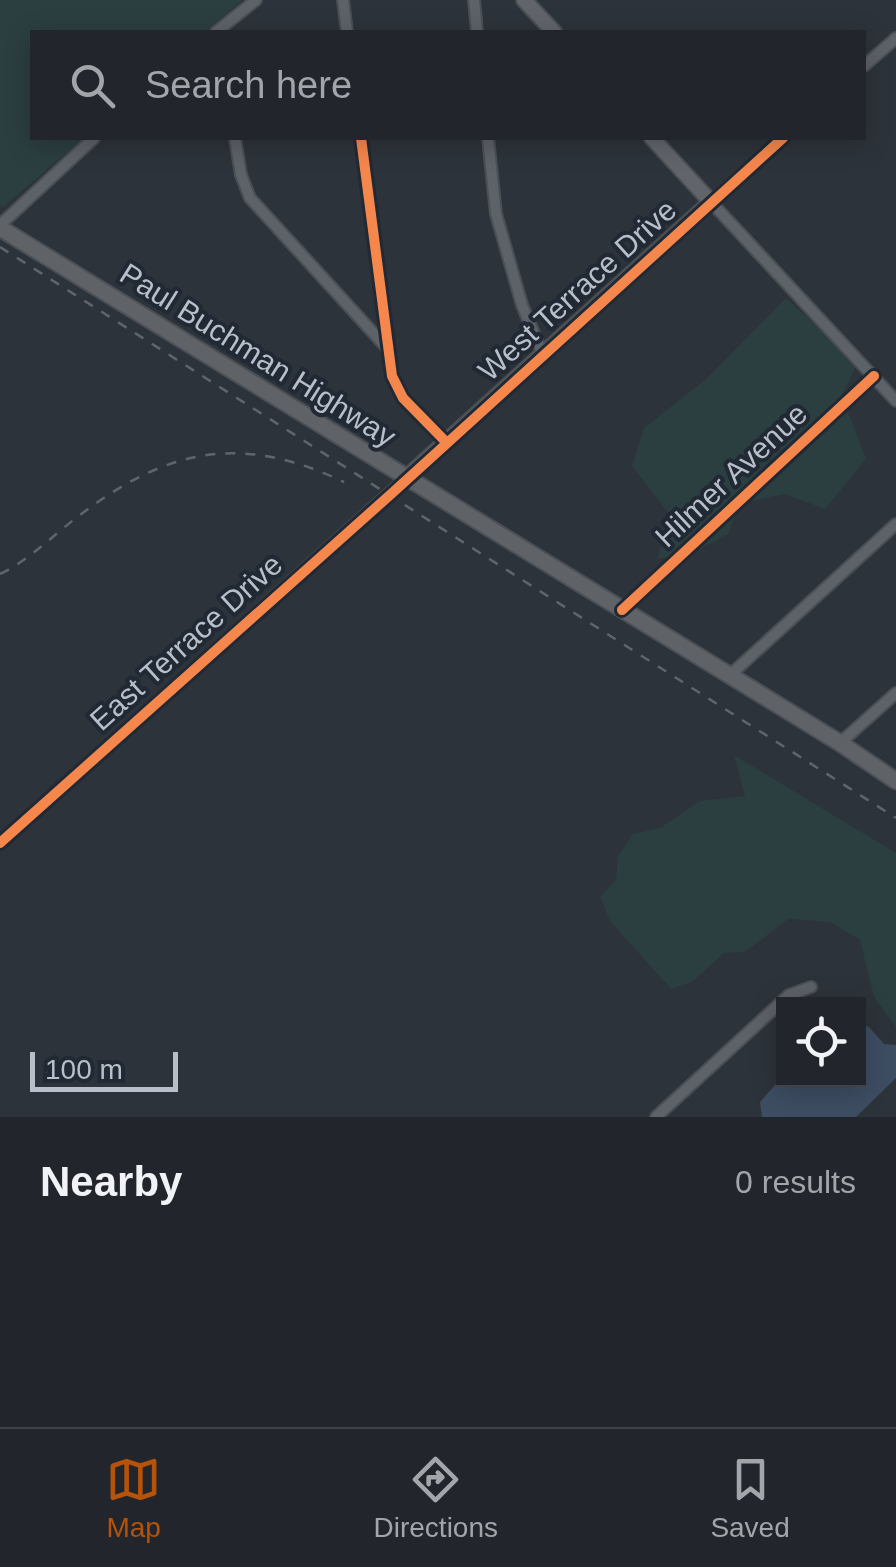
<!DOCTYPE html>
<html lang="en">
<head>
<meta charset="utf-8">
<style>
	:root { --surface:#22262c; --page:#2e3238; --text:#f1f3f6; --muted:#a2a5a9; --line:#3f4348; --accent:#b45309 }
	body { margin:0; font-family:Helvetica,sans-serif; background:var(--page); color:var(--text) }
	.controls { position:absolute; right:30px; bottom:30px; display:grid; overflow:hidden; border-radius:0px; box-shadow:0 5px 25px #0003 }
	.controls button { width:90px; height:90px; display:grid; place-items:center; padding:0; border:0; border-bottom:2px solid var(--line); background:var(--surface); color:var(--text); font:50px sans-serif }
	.scale { position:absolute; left:30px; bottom:25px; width:148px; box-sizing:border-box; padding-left:10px; border:5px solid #b8bfc9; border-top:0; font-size:28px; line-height:35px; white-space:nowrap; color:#b8bfc9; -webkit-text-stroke:8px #202934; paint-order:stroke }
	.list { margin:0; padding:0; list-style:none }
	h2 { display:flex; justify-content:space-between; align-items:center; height:130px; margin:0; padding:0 40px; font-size:42px }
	h2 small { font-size:32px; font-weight:400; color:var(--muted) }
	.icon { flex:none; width:55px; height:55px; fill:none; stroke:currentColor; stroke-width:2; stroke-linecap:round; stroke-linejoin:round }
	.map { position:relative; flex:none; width:896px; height:1117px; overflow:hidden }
	.search { position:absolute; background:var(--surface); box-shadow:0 5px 25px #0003; left:30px; right:30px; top:30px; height:110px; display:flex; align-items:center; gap:25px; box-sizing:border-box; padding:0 35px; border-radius:0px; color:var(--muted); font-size:38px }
	.sheet { height:310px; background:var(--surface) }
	nav { display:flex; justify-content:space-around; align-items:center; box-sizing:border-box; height:140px; border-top:2px solid var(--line); background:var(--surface); font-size:28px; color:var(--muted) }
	nav a { display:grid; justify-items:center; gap:5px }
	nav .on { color:var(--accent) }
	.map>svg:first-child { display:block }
	.green { fill:#2b3e40 }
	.water { fill:#3d4d62 }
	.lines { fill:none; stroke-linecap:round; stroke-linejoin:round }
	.street-casing { stroke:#4a4f54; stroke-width:14 }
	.secondary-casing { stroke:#4a4f54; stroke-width:18 }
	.primary-casing { stroke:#4b4f56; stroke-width:19 }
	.street { stroke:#5d6168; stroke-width:10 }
	.secondary { stroke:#61656b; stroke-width:14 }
	.primary { stroke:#5f6368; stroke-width:15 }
	.rail { stroke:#61656b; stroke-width:2.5; stroke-dasharray:10 10; stroke-linecap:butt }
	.cycleway-casing { stroke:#202934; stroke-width:16 }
	.cycleway { stroke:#f5874c; stroke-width:10 }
	.labels { text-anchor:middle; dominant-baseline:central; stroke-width:8; stroke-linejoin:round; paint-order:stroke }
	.street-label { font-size:30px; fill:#b8bfc9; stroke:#202934 }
</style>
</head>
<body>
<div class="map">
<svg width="896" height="1117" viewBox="0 0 896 1117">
	<rect width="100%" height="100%" fill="#2d333a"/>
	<path class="green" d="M0,0H243L205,32H32V138H84L3,207L0,205Z
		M786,298L858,362L842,396L866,459L825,509L785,494L740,503L728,534L692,553L657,559L670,515L632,466L644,428L706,379Z
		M734,755L896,853V1027L874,997L860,940L830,922L788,919L745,952L724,953L692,982L671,989L610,921L600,897L616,880L618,856L633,834L660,828L700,801L745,796Z"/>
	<path class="water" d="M859,1023L869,1027L884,1044L896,1045V1078L856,1117H762L760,1102L783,1076L784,1080H858Z"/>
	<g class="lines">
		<g class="street-casing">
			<path id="street" d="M343,0L347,32
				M474,0L477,32
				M216,32L256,0
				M864,66L896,38
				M235,138L241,175L250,198L387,348
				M361,138L392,376L403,398L446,442
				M488,138L496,214L522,305L543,355
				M783,138L711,202L896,401
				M0,225L94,138
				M622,610L874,376
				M729,676L896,524
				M840,743L896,693
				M0,843L405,479
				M656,1117L789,995L811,987"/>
		</g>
		<g class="secondary-casing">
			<path id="secondary" d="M524,0L554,32
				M405,479L711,202L652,138"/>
		</g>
		<g class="primary-casing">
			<path id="primary" d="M0,228L840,743L896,781"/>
		</g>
		<use href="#street" class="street"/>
		<use href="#secondary" class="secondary"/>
		<use href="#primary" class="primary"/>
		<path class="rail" d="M0,247L896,818
			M0,574C31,559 53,535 80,515C169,447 243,434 344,482"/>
		<g class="cycleway-casing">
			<path id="cycleway" d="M361,138L392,376L403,398L446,442
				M622,610L874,376
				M0,843L390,495L783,138"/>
		</g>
		<use href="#cycleway" class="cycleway"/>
	</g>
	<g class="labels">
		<g class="street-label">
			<text transform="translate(577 290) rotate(-42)">West Terrace Drive</text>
			<text transform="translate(258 355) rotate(32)">Paul Buchman Highway</text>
			<text transform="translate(731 475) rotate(-43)">Hilmer Avenue</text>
			<text transform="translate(186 642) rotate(-42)">East Terrace Drive</text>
		</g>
	</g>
</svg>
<div class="controls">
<button><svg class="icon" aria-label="locate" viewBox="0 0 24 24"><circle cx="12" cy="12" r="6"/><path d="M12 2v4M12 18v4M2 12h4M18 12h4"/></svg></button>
</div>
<div class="scale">100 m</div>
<div class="search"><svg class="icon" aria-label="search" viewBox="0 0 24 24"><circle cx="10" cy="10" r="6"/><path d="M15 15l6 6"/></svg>Search here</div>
</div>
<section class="sheet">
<h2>Nearby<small>0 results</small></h2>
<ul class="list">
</ul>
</section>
<nav>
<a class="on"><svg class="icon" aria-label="map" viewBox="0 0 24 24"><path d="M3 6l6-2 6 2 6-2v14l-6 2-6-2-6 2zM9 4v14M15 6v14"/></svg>Map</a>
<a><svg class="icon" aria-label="directions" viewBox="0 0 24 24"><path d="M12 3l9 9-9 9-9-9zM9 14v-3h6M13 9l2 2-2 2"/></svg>Directions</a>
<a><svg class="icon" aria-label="saved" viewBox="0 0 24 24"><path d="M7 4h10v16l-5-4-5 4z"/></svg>Saved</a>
</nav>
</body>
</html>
